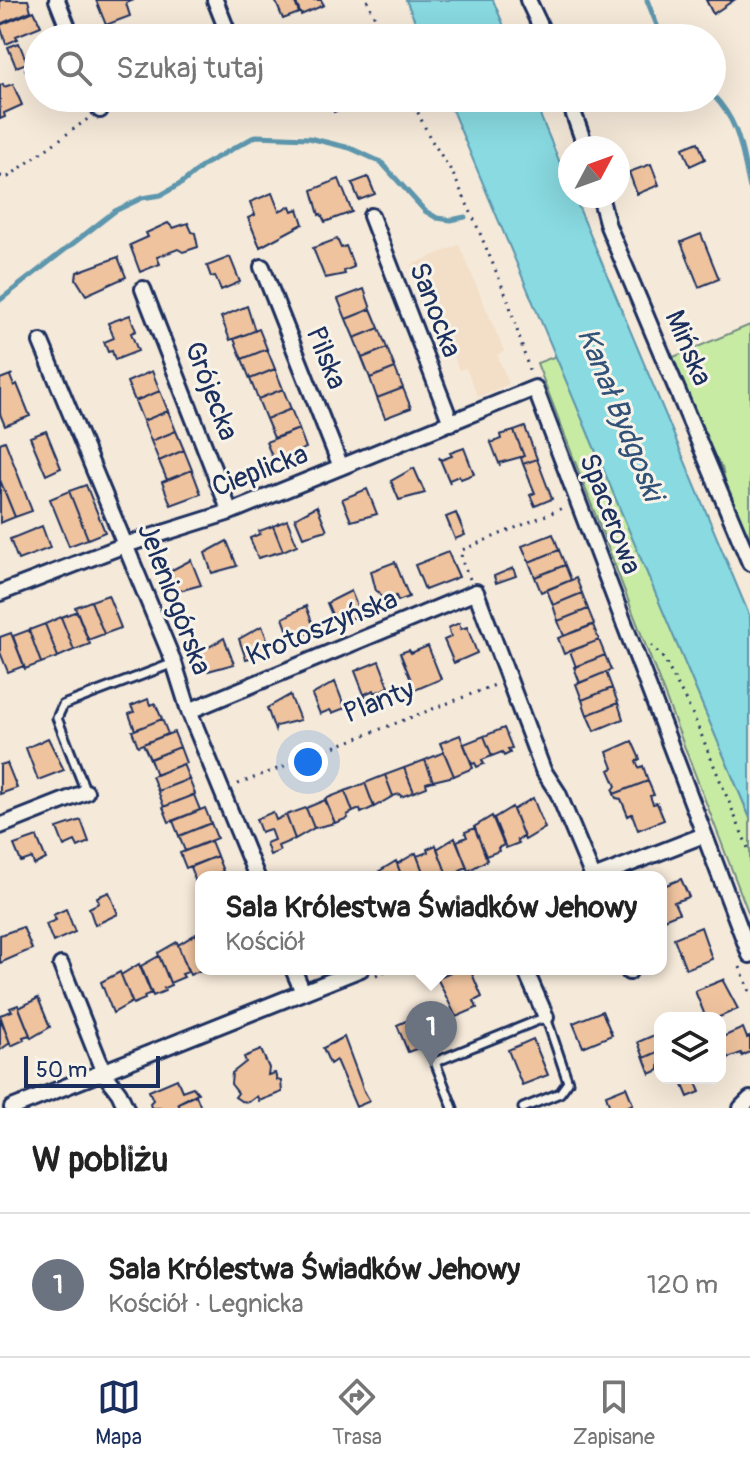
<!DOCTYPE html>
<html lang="pl">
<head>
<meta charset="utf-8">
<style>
	:root { --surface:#fff; --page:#f2f2f2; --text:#222; --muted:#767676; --line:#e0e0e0; --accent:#1b2f5e }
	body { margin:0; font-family:Pangolin,sans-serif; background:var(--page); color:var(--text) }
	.controls { position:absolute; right:24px; bottom:24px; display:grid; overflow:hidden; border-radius:16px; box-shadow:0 8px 32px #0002 }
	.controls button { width:72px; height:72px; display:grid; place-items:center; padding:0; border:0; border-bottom:2px solid var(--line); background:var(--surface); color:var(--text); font:40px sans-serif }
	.compass { position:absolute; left:558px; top:136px; width:72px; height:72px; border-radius:50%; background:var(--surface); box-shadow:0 8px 32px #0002; rotate:49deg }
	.scale { position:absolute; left:24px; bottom:20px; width:136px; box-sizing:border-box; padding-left:8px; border:4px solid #1b2f5e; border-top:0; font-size:22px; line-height:28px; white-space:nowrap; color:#1b2f5e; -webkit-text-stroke:6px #f7f3e8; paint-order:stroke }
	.you { position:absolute; left:308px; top:762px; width:28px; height:28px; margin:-20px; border:6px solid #fff; border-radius:50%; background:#1a73e8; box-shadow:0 0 0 12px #1a73e833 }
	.badge { display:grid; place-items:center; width:52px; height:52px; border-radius:50%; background:var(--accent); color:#fff; font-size:26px; font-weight:700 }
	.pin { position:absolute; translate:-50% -66px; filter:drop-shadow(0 2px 4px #0008) }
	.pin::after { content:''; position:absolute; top:42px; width:28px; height:24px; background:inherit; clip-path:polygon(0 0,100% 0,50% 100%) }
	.popup { position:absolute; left:195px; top:871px; width:472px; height:104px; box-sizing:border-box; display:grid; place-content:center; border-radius:16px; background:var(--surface); filter:drop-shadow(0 2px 6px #0005); font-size:26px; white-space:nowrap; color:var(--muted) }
	.popup b { font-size:30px; color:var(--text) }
	.popup::after { content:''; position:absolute; left:50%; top:100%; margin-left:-16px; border:16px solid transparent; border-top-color:var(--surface) }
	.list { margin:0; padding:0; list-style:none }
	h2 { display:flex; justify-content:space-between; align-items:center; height:104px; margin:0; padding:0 32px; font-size:34px }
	h2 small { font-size:26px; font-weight:400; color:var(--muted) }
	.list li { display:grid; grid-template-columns:52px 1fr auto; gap:24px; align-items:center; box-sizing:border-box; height:144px; padding:0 32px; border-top:2px solid var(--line) }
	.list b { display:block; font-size:30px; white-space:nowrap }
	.list p { margin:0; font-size:26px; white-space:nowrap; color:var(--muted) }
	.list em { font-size:26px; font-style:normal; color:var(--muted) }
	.icon { flex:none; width:44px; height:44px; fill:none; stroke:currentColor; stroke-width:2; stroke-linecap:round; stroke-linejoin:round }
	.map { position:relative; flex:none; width:750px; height:1108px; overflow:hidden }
	.search { position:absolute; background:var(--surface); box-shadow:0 8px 32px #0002; left:24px; right:24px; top:24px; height:88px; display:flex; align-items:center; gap:20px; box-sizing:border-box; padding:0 28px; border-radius:44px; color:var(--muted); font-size:30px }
	.sheet { height:248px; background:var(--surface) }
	nav { display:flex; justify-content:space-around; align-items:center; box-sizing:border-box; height:112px; border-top:2px solid var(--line); background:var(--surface); font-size:22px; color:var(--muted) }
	nav a { display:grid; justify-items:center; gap:4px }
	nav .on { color:var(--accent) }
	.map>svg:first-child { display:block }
	.built { fill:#f3dec7 }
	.green { fill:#c8eba4; stroke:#728d81; stroke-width:2 }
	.water { fill:#89dae1; stroke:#5d96ad; stroke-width:2 }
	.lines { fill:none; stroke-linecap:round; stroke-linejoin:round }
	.stream { stroke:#5d96ad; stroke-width:5 }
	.building { fill:#efc39e; stroke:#1b2f5e; stroke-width:2 }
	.service-casing { stroke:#1b2f5e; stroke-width:13 }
	.minor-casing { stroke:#1b2f5e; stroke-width:20 }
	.path { stroke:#1b2f5e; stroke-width:3; stroke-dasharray:2 6; stroke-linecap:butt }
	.service { stroke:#f7f3e8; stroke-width:7 }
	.minor { stroke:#f7f3e8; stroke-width:14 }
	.labels { text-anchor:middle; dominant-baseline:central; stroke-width:6; stroke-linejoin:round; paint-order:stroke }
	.street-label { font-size:28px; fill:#1b2f5e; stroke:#f7f3e8 }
	.water-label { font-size:30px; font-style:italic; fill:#315178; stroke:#f7f3e8 }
</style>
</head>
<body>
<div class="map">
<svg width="750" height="1108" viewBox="0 0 750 1108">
	<rect width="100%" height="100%" fill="#f5e9d9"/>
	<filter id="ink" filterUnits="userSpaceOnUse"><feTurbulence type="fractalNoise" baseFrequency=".0125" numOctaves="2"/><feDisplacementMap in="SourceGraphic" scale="16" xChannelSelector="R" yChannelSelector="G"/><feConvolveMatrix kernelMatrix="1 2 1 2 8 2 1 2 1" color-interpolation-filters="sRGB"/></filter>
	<g filter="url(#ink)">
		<path class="built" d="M459,245L504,351L497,355L509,384L478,397L466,368L459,370L437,315L433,316L411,265Z"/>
		<path class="green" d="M750,325V552L731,505L722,468L705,441L671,358Z
			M556,356L750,818V917L537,363Z"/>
		<path class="water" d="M406,0H493L509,38H422Z
			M447,98H533L570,187V196H574L750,617V818Z"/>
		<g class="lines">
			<path class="stream" d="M647,0L662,38
				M712,94C741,124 741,150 750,188
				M0,300L115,211L142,198L161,195L182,183L205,164L256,136L309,138L350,148L381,162L425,211L437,218L451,220L465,217"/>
		</g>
		<path class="building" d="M0,0H28L31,11L0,24Z
			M96,0H134L126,3L130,16L106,25Z
			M275,0H294L299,13L283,19Z
			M295,0H321L324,5L301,15Z
			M706,0H734L713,14Z
			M34,11L41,26L16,36L18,39L6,44L0,25Z
			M19,43L27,63L16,67L8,47Z
			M38,64V86L37,83L32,85L25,69Z
			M3,84L4,87L13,84L22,105L4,113L5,117L0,119V85Z
			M328,98H367L334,112Z
			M698,142L705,159L690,166L683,148Z
			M651,164L659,185L637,194L629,172Z
			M368,177L375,194L359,200L352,183Z
			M339,179L352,212L325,222L321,214L319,215L312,190Z
			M272,193L279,211L290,206L292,211L298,209L303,224L260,247L248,218L255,215L250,202Z
			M168,223L173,228L188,223L192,232L195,233L198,247L183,252L178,249L157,257L160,264L140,272L130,245L148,237L146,233Z
			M701,234L719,279L699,287L681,242Z
			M337,239L341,248L346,246L354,267L344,271L345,274L325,278L313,248Z
			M118,257L126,277L86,295L76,279L77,272Z
			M230,257L240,282L221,290L215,276L211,277L207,266Z
			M364,289L371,309L346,319L338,299Z
			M247,306L255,331L230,340L221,317Z
			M371,309L379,328L354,338L346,319Z
			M130,315L136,331L131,333L138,351L115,360L112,351L108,352L104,342L114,338L108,323Z
			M379,328L387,348L362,358L354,338Z
			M259,329L267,349L242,359L234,339Z
			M387,348L395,368L370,378L362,358Z
			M267,349L275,369L250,379L242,359Z
			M395,368L403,388L377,398L370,378Z
			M275,369L283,389L258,399L250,379Z
			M152,371L160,391L135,401L127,382Z
			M13,374L10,376L14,386L17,384L30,416L5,426L0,414V379Z
			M403,388L411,408L385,418L377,398Z
			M283,389L291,409L266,419L258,399Z
			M160,391L168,411L143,421L135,401Z
			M291,409L299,429L274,438L266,419Z
			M168,411L176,431L151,441L143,421Z
			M525,427L537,459L523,464L521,458L524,456L514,431Z
			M299,429L306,448L274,461L266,442Z
			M46,431L61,468L46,475L30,437Z
			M176,431L184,450L159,461L151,441Z
			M514,431L524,456L499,463L500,466L490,440L491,443L501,439L500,435Z
			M5,441L32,511L15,517L0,480V443Z
			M464,448L474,474L461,479L459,476L449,480L450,483L439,457L441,460L452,456L450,453Z
			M184,450L192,470L167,480L159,461Z
			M537,459L552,499L535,506L530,495L535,493L523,464Z
			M414,468L425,493L399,500L391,481Z
			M192,470L201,494L171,505L162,482Z
			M0,480L15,517L0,523Z
			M86,485L105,532L88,539L69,491Z
			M367,489L377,514L351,521L342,499Z
			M69,491L88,539L69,546L50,499Z
			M317,506L327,530L303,537L295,518Z
			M456,513L465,535L455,539L446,517Z
			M287,520L297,545L283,551L273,526Z
			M42,526L50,548L18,560L10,539Z
			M273,526L283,551L258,558L250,538L260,534L259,531Z
			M553,534L559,550L529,562L522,546Z
			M227,541L237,566L212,573L205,553Z
			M559,550L565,565L535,577L529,562Z
			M448,552L459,577L425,590L415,565Z
			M191,560L201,585L175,592L168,572Z
			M395,562L409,597L398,601L396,596L383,603L379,592L376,591L371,571Z
			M565,565L571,580L541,592L535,577Z
			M513,568L516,576L496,583L494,576Z
			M576,578L582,593L553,605L547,590Z
			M351,591L361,616L335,622L327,603Z
			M582,593L588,609L558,621L553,605Z
			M108,595L121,628L104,634L91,601Z
			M91,601L104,634L88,640L75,607Z
			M306,606L315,630L301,636L300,633L290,637L283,618Z
			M588,609L594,624L564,636L558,621Z
			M77,611L90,644L74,650L61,617Z
			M61,617L74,650L58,657L45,624Z
			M459,623L461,629L467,627L477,653L454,663L444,640L451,637L448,628Z
			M45,624L58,657L41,663L29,630Z
			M593,625L599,640L564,654L558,638Z
			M262,626L272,652L246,659L239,639Z
			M29,630L41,663L25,669L13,636Z
			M11,633L24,666L8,672L0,652V637Z
			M224,638L234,664L208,671L201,652Z
			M599,640L605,655L576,667L570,651Z
			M428,646L441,679L415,690L400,653L409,650L411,653Z
			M605,655L611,670L580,683L574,667Z
			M379,661L389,687L375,693L374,690L365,694V697L355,671Z
			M606,672L612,688L582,700L576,684Z
			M335,682L345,708L332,713L330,710L320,714L312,695Z
			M612,688L618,703L587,715L582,700Z
			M290,695L300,720L276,726L275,730L267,708Z
			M148,699L150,705L155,703L162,719L135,730L129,714L134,712L131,706Z
			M618,703L623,719L594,731L587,715Z
			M162,719L168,734L138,746L132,731Z
			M504,728L512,748L508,749L510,753L504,756L502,752L492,756L484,736Z
			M174,732L180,747L150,759L143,744Z
			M460,735L473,768L454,776L440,743Z
			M484,736L492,756L482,760L484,764L477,767L475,763L472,764L464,744Z
			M48,738L64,770L38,780L26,748Z
			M632,741L640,759L636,761L639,768L643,766L648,781L614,794L613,790L616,786L609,770L613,768L607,752Z
			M180,747L186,763L156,775L150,759Z
			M444,752L454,776L433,781L425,760Z
			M425,760L433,781L426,783L427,787L414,792L404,768Z
			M7,763L17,788L0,794V765Z
			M183,764L189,779L158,791L152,776Z
			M404,768L414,792L401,797L400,794L393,796L385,775Z
			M385,775L393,796L374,807L365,783Z
			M189,779L195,794L164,807L158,791Z
			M648,781L654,795L650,796L653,804L657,803L664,820L638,830L632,814L628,816L621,799L616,798L614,794Z
			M365,783L374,807L361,813L360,809L353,812L345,791Z
			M345,791L353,812L347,815L348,818L335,823L325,799Z
			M194,795L200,810L169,822L163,807Z
			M533,798L545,828L525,840L513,810Z
			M325,800L335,823L314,828L306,808Z
			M512,807L524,837L517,840L519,843L506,848L494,818Z
			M205,808L211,823L179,836L173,821Z
			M306,808L314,828L295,839L286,815Z
			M273,812L276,820L286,815L295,839L278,846L280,851L270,855L266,843L274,840L270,829L261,832L256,819Z
			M492,816L504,845L498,848L499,851L486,856L474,827Z
			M81,820L89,842L78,847L75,841L64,846L57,828Z
			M211,823L217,838L185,851L179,836Z
			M475,828L487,860L468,871L457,841L467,837L465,832Z
			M37,837L46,859L34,865L32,858L21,862L14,845Z
			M455,838L467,867L460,870L462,873L448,877L437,849Z
			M211,841L217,856L186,868L180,853Z
			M436,845L447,875L425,877L417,856L428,852L427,849Z
			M416,853L425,877H402L397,864Z
			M217,856L223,871L215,875L216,877H201V883L200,881L196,882L190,867Z
			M396,861L402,877H379L378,872Z
			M681,879L689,897L674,902L679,913L661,920V887Z
			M109,892L118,914L95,925L89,908L99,903L97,897Z
			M66,909L75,932L53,942L46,924L56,920L53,915Z
			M23,927L32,949L0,963V935Z
			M701,927L712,959L686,969L674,938Z
			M196,934L201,945V969H204L190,975L178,945Z
			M177,942L188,972L182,974L184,977L170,983L158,953Z
			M159,956L171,985L164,988L165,991L153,996L141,966Z
			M139,964L151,993L144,996L145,999L133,1004L121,975Z
			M457,969H470L482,997L474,1001L477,1008L456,1017L437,978Z
			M120,972L132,1002L113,1013L101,982Z
			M725,979L723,981L738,1009L717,1018H706L695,991Z
			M38,998L50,1027L31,1038L19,1008Z
			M18,1005L30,1035L23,1037L24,1040L11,1046L0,1015L12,1011L10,1008Z
			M424,1007L436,1035L422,1041L424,1046L408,1052L397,1025L417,1016L415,1012Z
			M602,1011L612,1035L583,1047L573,1023Z
			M0,1018L10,1043L0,1050Z
			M743,1028L747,1038L750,1037V1052L742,1056L741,1053L728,1058L720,1038Z
			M659,1033L660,1051L644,1058L638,1042Z
			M344,1037L364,1091L370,1101L356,1107L336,1060L330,1064L323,1048Z
			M533,1039L548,1075L522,1085L508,1050Z
			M261,1050L269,1068L268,1075L275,1073L277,1080L281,1081L282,1092L259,1101L257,1096L249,1102L241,1101L235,1097L238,1093L231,1084L232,1073L246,1062L244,1057Z
			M660,1051L659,1070L650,1074L644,1058Z
			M680,1078H694L700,1092L688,1097Z
			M177,1079L182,1091L193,1087L198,1093L178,1103L180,1108H151L150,1103L153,1100L149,1091Z
			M626,1087L633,1104L624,1108H610L606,1095Z
			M196,1095L201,1108H180L178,1103Z"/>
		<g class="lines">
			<g class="service-casing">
				<path id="service" d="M86,792L57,718L63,705L174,663
					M453,1108L435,1062L546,1017L568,1082L560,1093L523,1108"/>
			</g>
			<g class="minor-casing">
				<path id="minor" d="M57,0L72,38
					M215,0L230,38
					M528,0L546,38
					M95,98L100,110
					M568,98L586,148
					M600,196L608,226L750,563
					M371,216L451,423
					M262,267L341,467
					M143,289L230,512
					M41,342L174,663L189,711L257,877
					M0,593L125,545L230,512L535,388L750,955
					M189,711L476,592L543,770L558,793L593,877
					M0,826L86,792
					M596,877L704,835
					M61,965L104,1073L119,1093L126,1108
					M293,969L303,992
					M525,969L546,1017
					M628,969L629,972
					M12,1108L361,969
					M741,1108L750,1099"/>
			</g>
			<path class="path" d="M367,0L384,38
				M411,98L430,138L452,172L474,219L508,300L530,373
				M0,176L8,177L89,118
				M470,579L461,559L462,550L563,508
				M651,645L664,659L694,717L750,853
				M238,784L495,685
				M740,967L750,992
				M376,975L390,969"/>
			<use href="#service" class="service"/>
			<use href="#minor" class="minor"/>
		</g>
	</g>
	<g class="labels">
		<g class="street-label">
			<text transform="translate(435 310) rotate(69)">Sanocka</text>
			<text transform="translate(688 348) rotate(67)">Mińska</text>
			<text transform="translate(326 358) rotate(68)">Pilska</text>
			<text transform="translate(211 391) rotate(69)">Grójecka</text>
			<text transform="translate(260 471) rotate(-21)">Cieplicka</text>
			<text transform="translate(610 514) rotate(69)">Spacerowa</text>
			<text transform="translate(174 599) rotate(69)">Jeleniogórska</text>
			<text transform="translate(322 628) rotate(-22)">Krotoszyńska</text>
			<text transform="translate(379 702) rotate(-21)">Planty</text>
		</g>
		<g class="water-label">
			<text transform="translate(620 414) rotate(68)">Kanał Bydgoski</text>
		</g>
	</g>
</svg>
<div class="controls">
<button><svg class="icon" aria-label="layers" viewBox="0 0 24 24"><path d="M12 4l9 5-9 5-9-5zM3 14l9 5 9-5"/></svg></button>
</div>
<svg class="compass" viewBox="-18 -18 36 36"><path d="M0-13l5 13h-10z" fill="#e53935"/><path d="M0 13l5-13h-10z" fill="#767676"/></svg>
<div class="scale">50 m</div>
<div class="you"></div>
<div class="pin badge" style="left:431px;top:1067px;background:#6b7280">1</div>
<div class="popup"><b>Sala Królestwa Świadków Jehowy</b>Kościół</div>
<div class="search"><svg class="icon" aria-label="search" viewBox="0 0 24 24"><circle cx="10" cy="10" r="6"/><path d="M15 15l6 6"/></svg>Szukaj tutaj</div>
</div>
<section class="sheet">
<h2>W pobliżu<small></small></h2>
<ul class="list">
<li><span class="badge" style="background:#6b7280">1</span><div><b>Sala Królestwa Świadków Jehowy</b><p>Kościół · Legnicka</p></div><em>120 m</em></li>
</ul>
</section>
<nav>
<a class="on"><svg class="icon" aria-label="map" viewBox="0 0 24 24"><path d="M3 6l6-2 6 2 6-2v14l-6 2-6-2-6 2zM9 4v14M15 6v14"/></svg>Mapa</a>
<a><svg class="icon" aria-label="directions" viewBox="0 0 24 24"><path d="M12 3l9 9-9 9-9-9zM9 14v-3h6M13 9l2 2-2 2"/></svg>Trasa</a>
<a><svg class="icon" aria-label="saved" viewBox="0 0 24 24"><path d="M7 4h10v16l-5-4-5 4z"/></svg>Zapisane</a>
</nav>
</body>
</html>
